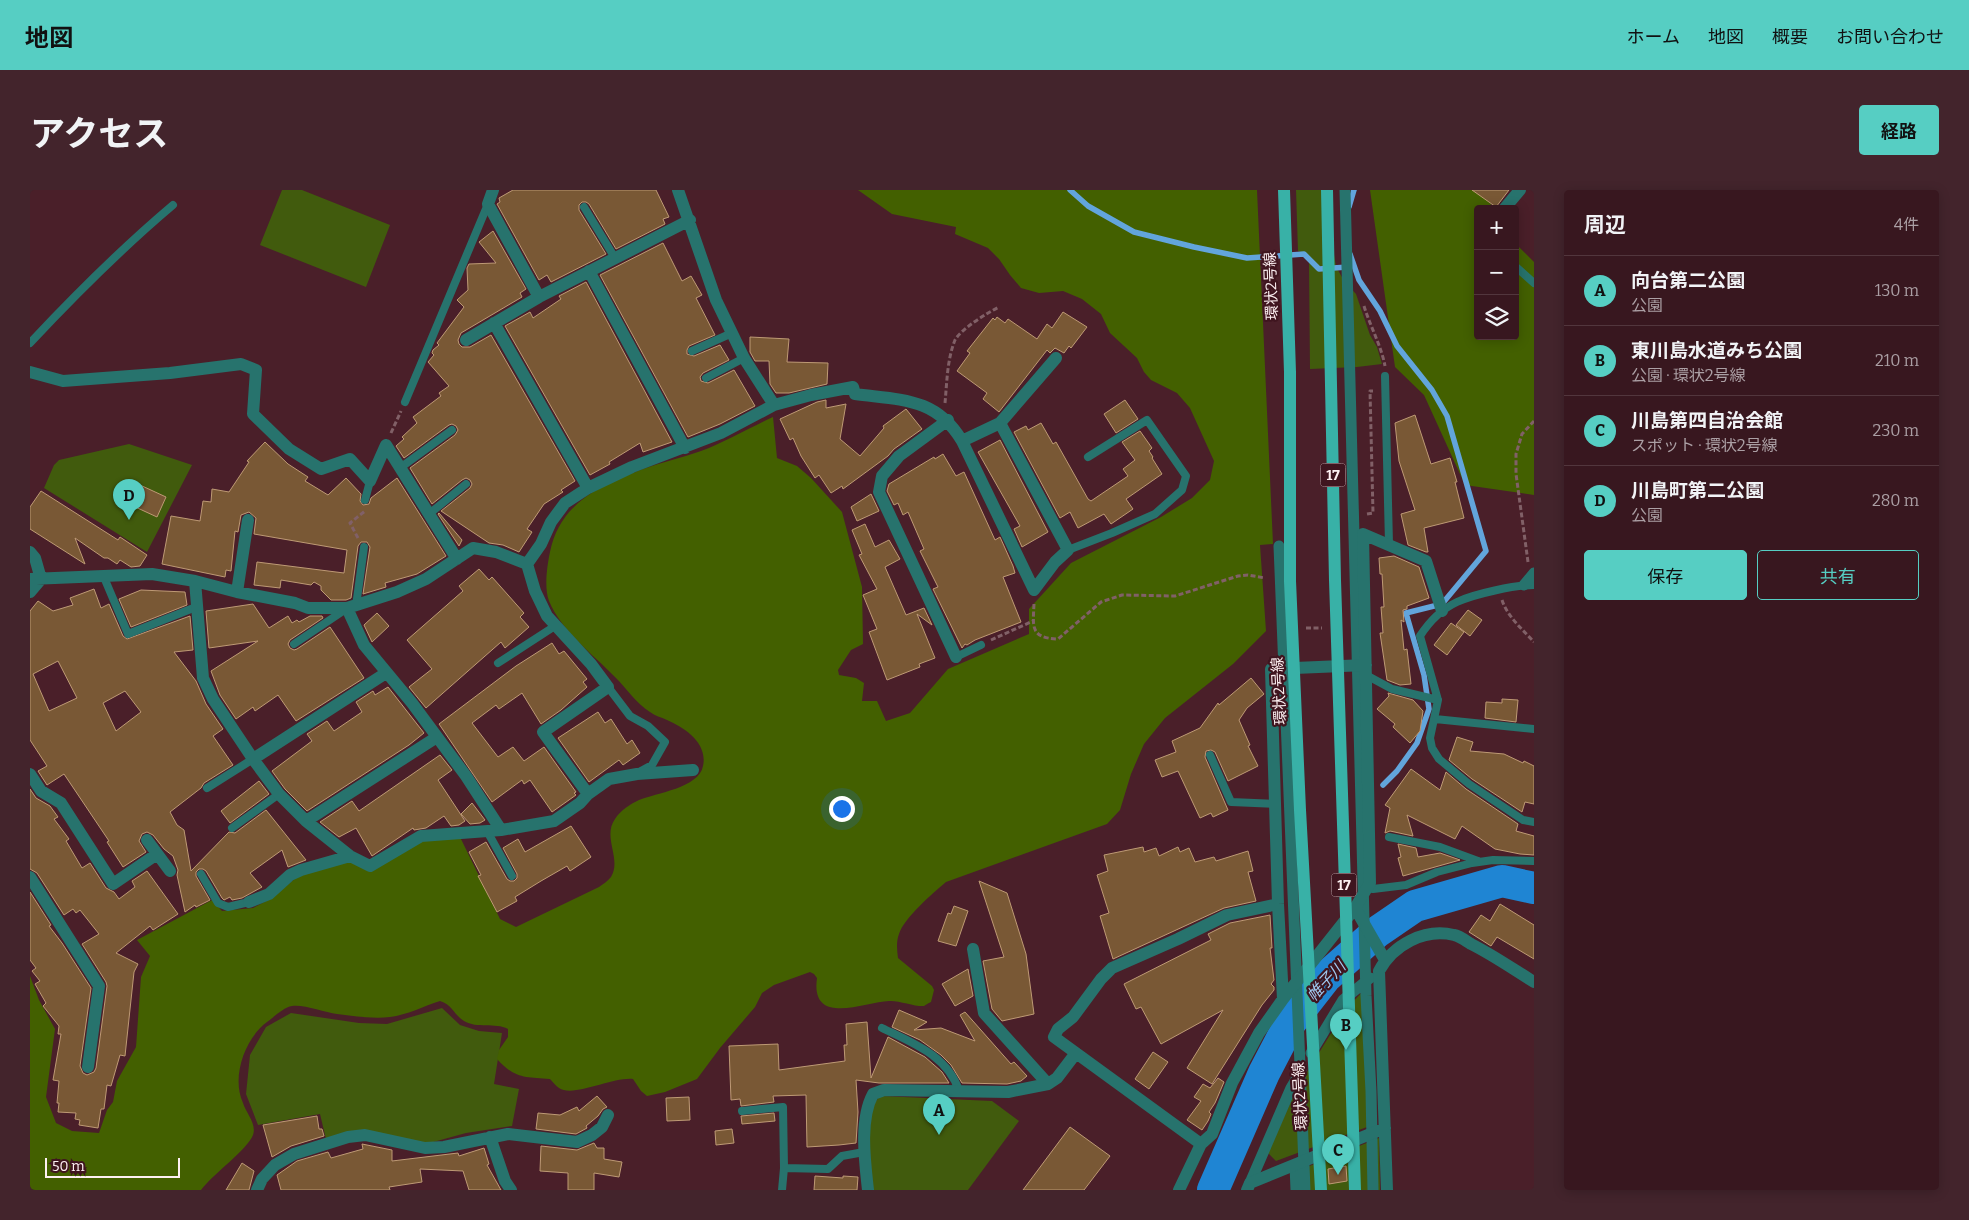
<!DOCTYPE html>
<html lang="ja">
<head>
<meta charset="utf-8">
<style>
	:root { --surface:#38171f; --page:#43242c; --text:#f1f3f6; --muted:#ab9fa4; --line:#52363d; --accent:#56cec3 }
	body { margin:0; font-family:Bitter,"Noto Sans JP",serif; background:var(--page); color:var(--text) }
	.controls { position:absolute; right:15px; top:15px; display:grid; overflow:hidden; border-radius:5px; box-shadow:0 2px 12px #0003 }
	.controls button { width:45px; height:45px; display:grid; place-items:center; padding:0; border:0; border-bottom:1px solid var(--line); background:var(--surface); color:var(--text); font:25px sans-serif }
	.scale { position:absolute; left:15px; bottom:12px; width:135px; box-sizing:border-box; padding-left:5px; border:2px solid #fdf0f2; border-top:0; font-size:14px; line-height:18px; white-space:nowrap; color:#fdf0f2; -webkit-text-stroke:4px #3f151f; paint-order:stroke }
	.you { position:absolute; left:811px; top:618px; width:18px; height:18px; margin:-12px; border:4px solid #fff; border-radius:50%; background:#1a73e8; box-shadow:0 0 0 8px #1a73e833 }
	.badge { display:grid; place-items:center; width:32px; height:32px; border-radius:50%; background:var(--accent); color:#111; font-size:16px; font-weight:700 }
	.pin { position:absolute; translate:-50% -41px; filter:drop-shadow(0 1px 2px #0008) }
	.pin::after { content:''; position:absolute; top:26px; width:18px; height:15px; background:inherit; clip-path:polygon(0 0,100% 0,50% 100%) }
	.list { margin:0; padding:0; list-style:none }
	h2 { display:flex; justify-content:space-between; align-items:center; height:65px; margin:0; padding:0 20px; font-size:21px }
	h2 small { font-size:16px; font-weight:400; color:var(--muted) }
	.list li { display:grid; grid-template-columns:32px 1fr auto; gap:15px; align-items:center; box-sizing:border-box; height:70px; padding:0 20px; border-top:1px solid var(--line) }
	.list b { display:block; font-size:19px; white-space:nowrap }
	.list p { margin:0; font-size:16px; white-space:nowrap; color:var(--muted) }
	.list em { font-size:16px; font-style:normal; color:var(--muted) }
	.actions { display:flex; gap:10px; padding:15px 20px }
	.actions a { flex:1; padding:11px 0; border:1px solid var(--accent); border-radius:5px; text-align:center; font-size:18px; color:var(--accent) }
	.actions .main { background:var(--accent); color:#111 }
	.icon { flex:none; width:28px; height:28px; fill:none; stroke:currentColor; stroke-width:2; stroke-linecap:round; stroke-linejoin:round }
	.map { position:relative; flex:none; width:1504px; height:1000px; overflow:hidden; border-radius:5px }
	header { display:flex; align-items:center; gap:30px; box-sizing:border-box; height:70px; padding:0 25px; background:var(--accent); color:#111 }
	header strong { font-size:24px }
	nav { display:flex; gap:28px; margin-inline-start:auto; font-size:18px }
	.intro { display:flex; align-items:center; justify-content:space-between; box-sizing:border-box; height:120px; padding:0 30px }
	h1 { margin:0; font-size:35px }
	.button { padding:12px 22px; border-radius:5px; background:var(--accent); color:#111; font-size:18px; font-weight:700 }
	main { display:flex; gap:30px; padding:0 30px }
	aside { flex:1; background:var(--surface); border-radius:5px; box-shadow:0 2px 12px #0003 }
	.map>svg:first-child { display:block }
	.green { fill:#415b0d }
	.forest { fill:#436000 }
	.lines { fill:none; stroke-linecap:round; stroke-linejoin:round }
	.stream { stroke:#62a5dc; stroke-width:5.5 }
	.river { stroke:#1f85d3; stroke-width:32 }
	.building { fill:#795835; stroke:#be9a75; fill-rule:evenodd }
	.path { stroke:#816067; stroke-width:3; stroke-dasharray:5 2.5; stroke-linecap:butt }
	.service { stroke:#27736d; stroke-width:8 }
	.pedestrian { stroke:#27736d; stroke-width:11 }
	.minor { stroke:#27736d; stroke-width:12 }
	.primary { stroke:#38b1a7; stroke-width:12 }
	.labels { text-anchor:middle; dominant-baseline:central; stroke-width:4.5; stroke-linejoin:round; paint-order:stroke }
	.shield { fill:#3f151f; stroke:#c4aeb3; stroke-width:1 }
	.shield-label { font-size:14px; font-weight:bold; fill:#fdf0f2 }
	.street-label { font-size:15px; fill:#fdf0f2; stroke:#3f151f }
	.water-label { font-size:16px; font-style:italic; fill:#a0caf1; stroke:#3f151f }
</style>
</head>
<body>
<header>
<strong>地図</strong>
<nav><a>ホーム</a><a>地図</a><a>概要</a><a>お問い合わせ</a></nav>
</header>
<div class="intro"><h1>アクセス</h1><a class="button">経路</a></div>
<main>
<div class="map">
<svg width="1504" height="1000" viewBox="0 0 1504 1000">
	<rect width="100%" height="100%" fill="#4a1f29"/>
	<path class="green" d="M252,0H272L360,35L336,97L230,55Z
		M1266,0H1298L1300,42L1306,76H1289L1277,64L1268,61Z
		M1279,72L1288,81L1308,80L1314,91L1326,104L1340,145L1347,157L1352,174L1327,177L1280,179Z
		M99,254L162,275L117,362L14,298L24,275L29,270Z
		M1339,795L1345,934L1246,971L1238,963L1266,900L1316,819Z
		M412,818L430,835L449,841L472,843L464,894L489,899L482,936L436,943L396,954L296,949L290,924L228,935L216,904L220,865L236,837L261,823L329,833L357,834Z
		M851,906L962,911L989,931L938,1000H843C841,979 832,917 851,906Z
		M1349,948L1350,1000H1268L1267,981Z"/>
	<path class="forest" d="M828,0H1227L1243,354L1230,355L1236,441L1203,474L1135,528L1114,554L1101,584L1090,620L1077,634L916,692C903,703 874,728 869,744C866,752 867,760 868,768L902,796L904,800L901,812C898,813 896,815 894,816C886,817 868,810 859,811C835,812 780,837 787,788L784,784L780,782L744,795L732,803L725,817L690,858L667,889L635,902L617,906L611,901L603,889C582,887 543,908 529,898C526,896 523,892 520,889C495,887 485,889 467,869L469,860L478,847V839C465,832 447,839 434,831C423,824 423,815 410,811C394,816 377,825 360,827C343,829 324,826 307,824C294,822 273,814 262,816C254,817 244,827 237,832C215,848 201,887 213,913C216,923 227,934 223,945C217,960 183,984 171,1000H0V786L9,810L25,839L16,907L26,933L42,941L69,943L77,920L83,912L87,891L106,857L111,787L120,766L107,750L182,710L192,721L223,718L242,708L274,681L318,671L341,678L392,649H431L470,729L486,737L569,697C573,694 578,691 581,687C592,669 572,647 585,629C590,621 600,614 609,610C626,603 669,598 673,576C678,553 655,538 637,530C631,527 625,526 620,522C606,513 597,499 585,487C563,464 532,442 519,411C514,398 517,376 520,362C530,313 570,295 613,279C632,272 652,268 671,261C695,252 719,238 743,227L747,268L767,276L781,288L812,322L832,397L833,454L821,460L808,480L809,485L826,488L834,493L832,511H847L856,531L880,523L918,479L999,444V419L1041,373L1131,327L1162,308L1180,290L1184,271L1160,218L1147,203L1121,190L1114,182L1107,168L1080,143L1071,124L1052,109L1033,101L1009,103L991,98L980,85L969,69L958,58L925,44L926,37L862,24Z
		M1340,0H1457L1462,19H1448V146H1485V53L1504,72V305L1435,295L1394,205L1365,177Z"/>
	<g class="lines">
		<path class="stream" d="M1040,0L1058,16L1104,42L1164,57L1217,68L1274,64L1289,79L1318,77
			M1319,17L1324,0
			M1320,64L1329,90L1350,121L1367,156L1402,200L1417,226L1456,361L1412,414L1376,423L1394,485L1399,519L1387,553L1367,581L1353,595"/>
		<path class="river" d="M1183,1000L1234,883L1260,833L1296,787L1347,742L1385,716L1472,691L1504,698"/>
	</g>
	<path class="building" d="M483,0H626L639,27L633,29L635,34L586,59L559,14L556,12H552L549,15V20L576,64L521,92L517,85L509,90L467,14L470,12L469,8Z
		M1442,0H1479L1466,17Z
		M463,41L496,99L490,103L492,107L431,143L428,150L429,154L432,157H440L461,145L545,291L531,300L533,302L514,314L497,339L502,342L489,362L473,355L459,353L411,321L440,298L442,294L440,290L436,288L432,290L402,314L380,278L425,245L428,240L426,236L422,234L419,235L374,268L366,256L374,249L372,247L387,233L383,227L411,206L409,203L419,196L398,172L404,165L402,163L403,160L409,155L407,153L434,117L427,110L438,100L437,78L439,74L466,73L449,52Z
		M633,53L652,91L661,86L672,105L666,108L685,145L659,156L657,160V164L664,166L690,155L699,170L673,183L670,187L671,191L678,193L704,180L725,216L690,234L658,247L570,85Z
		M556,92L642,252L613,262L610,253L579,272L580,274L560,285L475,136L500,122L503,128L531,109L529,106Z
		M1033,122L1057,137L1041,158L1039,156L1034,163L1025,158L1020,163L1017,160L969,222L953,209L957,203L927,181L940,163L937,161L963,128L965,130L967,127L975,133L978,129L1007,149L1017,134L1022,138Z
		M720,147L759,149L757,172L798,173L797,194L759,203H746L740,194L739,171H725L720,162Z
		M796,210V218L816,214L810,249L830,266L854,238L853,236L876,219L892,239L864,259L858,266L813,299L812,296L801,303L789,285L785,288L771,266L763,248L760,250L750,229L787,212Z
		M1095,210L1108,229L1086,243L1074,224Z
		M1385,225L1401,274L1420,268L1427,292H1425L1434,328L1394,338L1398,362H1396L1378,355L1371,324L1385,320L1369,271L1365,233Z
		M1011,233L1023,254L1026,252L1058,309L1061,311L1098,286L1093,279L1105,270L1092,252L1110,241L1122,258L1119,261L1123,267L1122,268L1132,284L1096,309L1103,319L1081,334L1074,324L1048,338L1040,322L1030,328L984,242L996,236L998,240Z
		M970,250L1018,342L992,357L984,339L990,336L948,262Z
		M235,252L258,274L278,287L275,291L298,305L316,288L331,304L330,311L333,315L339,314L341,308L367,288L416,366L387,384L355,393L356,397L333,404L340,357L337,352H331L328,356L321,408L316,410H301L291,400V396L284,392L281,395L251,390L250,398L224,395L227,372L314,383L317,360L224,344L226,328L219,322L211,325L208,342L205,341L201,381L196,380L195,387L132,374L141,326L170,331L173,311L181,312L182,299L199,302L219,272L217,271Z
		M913,264L926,286L934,282L965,350L970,347L983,376L985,383L973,387L991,432L945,450L937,455L935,454L932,458L903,399L908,397L890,361L894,359L878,322L873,325L868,313L864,315L857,301L859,294L904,267L905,269Z
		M110,295L136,307L127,327L101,315Z
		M11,301L88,350L90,347L117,365L110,376L101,377L90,370L87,374L78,368H74L45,348L55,374L0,339V317Z
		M841,304L849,321L827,331L821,317Z
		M409,323L432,350L429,356L408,324Z
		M835,334L845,357L859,350L870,369L855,377L876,425L894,418L902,435L887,424L905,468L889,474L890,477L857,490L839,442L847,439L833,405L847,399L829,365L832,364L822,340Z
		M1364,366L1389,377L1399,408L1377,416V419L1373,420L1374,432L1371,430L1374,460L1377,459L1381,494L1370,495L1357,490L1350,443H1353L1351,417H1354L1352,384H1350L1349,368Z
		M449,379L459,390L462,387L494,423L490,427L499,437L475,458L471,452L396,518L379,497L402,479L377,450L433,401L429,396Z
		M64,399L71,418L79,414L93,446L97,449L160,426L163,460L144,462L166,491L176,514L193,539L183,546L203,575L174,593L171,598L140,622L147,635L154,640L161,681L199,642L205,643L236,620L276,670L258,677L252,660L220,683L232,697L212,708L202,710L200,707L194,710L192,708L176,681L173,679H169L166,682V686L180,710L166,717L165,715L155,722L147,685L148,680L143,666L134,659L123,645L117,642L112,644L109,651L116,662L93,677L77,652L79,651L34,584L17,595L8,581L17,576L0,550V421L8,411L23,421L43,415L40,408ZM28,471L47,508L19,521L3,484ZM95,501L111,522L86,541L73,513Z
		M111,400L155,402L157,415L101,437L89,409Z
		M223,414L239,438L258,426L262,433L267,430L269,432L280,426H292L293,428L260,450L258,454L260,458L264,460L267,459L300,437L334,488L266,531L248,505L225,521L223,517L206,529L190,505L181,481L228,451L179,458L176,421Z
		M1438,420L1452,430L1440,446L1426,435Z
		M347,423L359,436L342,452L334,435Z
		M1421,433L1434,442L1417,465L1404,455Z
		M522,453L529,464L534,461L557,489L553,492L557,497L531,520L511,534L492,503L469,519L466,515L442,533L468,567L483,557L494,571L514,557L546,602L544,603L546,605L522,622L500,590L494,594L492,590L462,612L409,534L486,476Z
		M1221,488L1234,504L1217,518L1209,530L1220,555L1218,556L1228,576L1198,591L1185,562L1181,560L1176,561L1175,567L1198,620L1183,627L1181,623L1170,628L1148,581L1132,587L1125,570L1146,562L1142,551L1170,538L1188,513L1189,515Z
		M358,497L394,543L379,555L277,621L255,599L242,581L282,551L277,544L297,531L304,541L332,522L326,512L343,501L345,505Z
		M1358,503L1383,510L1393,521L1390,541L1380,553L1363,537L1365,534L1347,519L1359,506Z
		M1472,509L1488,510L1486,532L1455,528L1456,512L1472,513Z
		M568,522L575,533L581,529L597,554L602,550L610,563L593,575L589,570L559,592L528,548Z
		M1427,547L1443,552L1440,561L1474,564L1493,573L1494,571L1504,576V614L1495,612L1492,622L1442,589L1419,570Z
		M410,565L422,580L408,590L435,631L429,635L421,636L414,626L396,638L384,640L383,638L342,666L326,638L309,647L290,632L322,611L329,621Z
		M1381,579L1410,600L1416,582L1436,599L1488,634L1486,641L1504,646V665L1490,664L1465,659L1432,636L1425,649L1377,625L1383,646L1360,641L1355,643L1360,618L1355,615Z
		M229,591L239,604L200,633L191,621Z
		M0,599L6,608L20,616L28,627L24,629L39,649L36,651L52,678L60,673L76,698L84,702L89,709L105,697L102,691L117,681L148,724L123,740L120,736L86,763L108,774L104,782L95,866L90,865L81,896L77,895L74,919H71L68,938L49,935L50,930L45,929L46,923L28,922L29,913H27L29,891L23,890L31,844H28L29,836L13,816L16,813L5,794L10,791L2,781L6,778L0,770V702L21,735L19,736L32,753L61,798L50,876L53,883L57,885L64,882L66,878L77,796L76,792L52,754L69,744L50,720L46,723L43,719L34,725L7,683L0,679Z
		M442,613L455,630L450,633L440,634L431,624Z
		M541,636L561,667L540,681L537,676L511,691L485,707L487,711L467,722L448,686L451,685L439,662L456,652L477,689L480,691H484L487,688V684L473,658L488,649L495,662Z
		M1368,654L1386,658L1388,667L1410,663L1430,670L1373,686L1368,668L1371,667Z
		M1113,657L1114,662L1126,658L1129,666L1148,657L1150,662L1159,658L1165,672L1184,667L1186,671L1218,661L1223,681L1218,682L1226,711L1194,718L1083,769L1070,726L1079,723L1067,685L1078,681L1074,665Z
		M949,691L977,703L996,764L1004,824L972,831L962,819L953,771L974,767Z
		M1470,714L1504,735V769L1467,747L1461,756L1439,742L1451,725L1460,731Z
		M924,716L938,721L926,756L908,751L918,723L921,724Z
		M1240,725L1242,758H1240L1244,790L1241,794L1244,797V800L1232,815L1182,894L1157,878L1193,820L1131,854L1111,817L1106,819L1094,794L1181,750L1178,744L1200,733Z
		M938,779L943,806L925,816L912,794Z
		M869,820L897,832L884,840L911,838L945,851L930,825L935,822L981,874L984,872L997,886L991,891L977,894L932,893L921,875L911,865L890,850L862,837Z
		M837,832L841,888L858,847L895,867L912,882L919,893H849L826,890L828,922L826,953L809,955L777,957L776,905L743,906L744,912L711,916L710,909L701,910L699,856L748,854L749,880L815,871L814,855H817L816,834Z
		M1123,862L1138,872L1119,899L1105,889Z
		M1188,888L1194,892L1185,913L1179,922L1181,924L1178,931L1172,940L1157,930L1171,911L1164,907L1173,894L1180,898Z
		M567,906L577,917L573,919L568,926L556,936L557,938L546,944L506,939L508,923L530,925L547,917L549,921Z
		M659,907L660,930L637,931L636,908Z
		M744,923L745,931L712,934L711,926Z
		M287,926L289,939H292L294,946L261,956L242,967L233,935Z
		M1040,937L1080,966L1054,1000H993Z
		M702,939L704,953L686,955L685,941Z
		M564,953L567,958H574V969L592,972L589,987L564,983V1000H538V983L510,981L511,956L547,960Z
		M332,954L362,960V971L428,963L429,966L454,958L459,974L457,975L471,1000H439L433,981L390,979L392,992L359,997L360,1000H251L247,985L267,971L298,962L301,968L333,959Z
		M212,973L224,981L219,1000H196Z
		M1316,976L1317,991L1299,994L1298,979Z
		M785,986L813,988V986L828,987L827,1000H784Z"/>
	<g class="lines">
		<path class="path" d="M1334,116C1340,136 1351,155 1355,176
			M915,213C917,192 917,170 925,150C931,139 957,123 969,117
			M361,243L371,221
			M1337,324L1343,323L1340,201H1343
			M328,348L320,333L335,321
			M1498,372L1486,284V264L1492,244L1504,231
			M1472,410C1477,426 1493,440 1504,452
			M1004,414C1003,437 1000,448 1028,449L1071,412L1092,405L1145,406L1208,386L1218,385L1235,388
			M1276,438H1292
			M961,450L1003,431"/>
		<path class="service" d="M554,17L585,68
			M1485,76L1504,93
			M0,153C45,105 92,58 143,15
			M662,161L702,143
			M1355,186L1359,354
			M676,188L714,168
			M375,212L458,14
			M370,278L422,240
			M335,310L340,291
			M399,324L436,294
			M1038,360L1082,343L1125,324L1152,300L1156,286L1117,230L1058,267
			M73,385L98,444L166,417
			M1504,395C1485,395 1444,404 1427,412C1412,419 1399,432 1390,446L1408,510L1400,548L1402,558L1409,569L1439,594L1493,630L1504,632
			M326,416L334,357
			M264,454L316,419
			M926,467L951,455
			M468,473L525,436
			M1336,485L1362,499L1408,510
			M578,497L600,526L618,536L635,552L622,575L611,581
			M1405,529L1504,539
			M1180,565L1201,612L1245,614
			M177,598L223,569
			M202,638L249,604
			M457,641L482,686
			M1359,647L1410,657L1448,671
			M171,684L188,713L198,717L219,712
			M1338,698L1343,699L1376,695L1407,682L1442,673L1463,670L1504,671
			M852,838C883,853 918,866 929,901
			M712,921L753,917L754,978
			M752,1000L754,978L798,979L812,966L834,962"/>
		<path class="pedestrian" d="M1315,0L1336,806L1341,901L1343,1000
			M1249,356L1275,1000
			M1494,395L1504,383
			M1281,863L1313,810L1340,788
			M1265,975L1266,1000
			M1220,993L1261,898L1271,881"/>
		<path class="minor" d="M463,0L458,14L509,107
			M648,0L686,110L714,168L744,215L781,205L823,197L825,204C870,210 906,207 932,251L1004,400L1025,372L1038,360L970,233L932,251
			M1474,19L1490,0
			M559,81L655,258
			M464,133L558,298
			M436,150L509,107L660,30
			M0,182L33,191L140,183L211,174L226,180L223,224L259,259L291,279L320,269L340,291L356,255
			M918,230L869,266L852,286L849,302L926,467
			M970,233L1026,168
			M356,255L427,369
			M0,362L5,368L11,389
			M0,389L122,384L165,391L207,402L265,413L278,418H317L367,402L396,389L443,358L466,362L497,374
			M165,391L173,488L183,509L223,569L249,604L276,631L320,666L340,676L391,646L471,640L524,631L550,613L558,604L579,589L607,584L663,580
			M0,402L11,389
			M207,402L218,330
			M317,418L334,455L382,513L436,586L471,640
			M223,569L356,483
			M0,584L11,601L31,613L83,694L127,664
			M558,604L513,542L578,497L561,474L517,426L505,401L497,374L511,354L521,332L535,313L558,298L602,277L691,243L744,215
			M276,631L407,547
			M117,650L140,681
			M0,687L69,796L58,877
			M219,712L239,704L260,685L271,680L320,666
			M1325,718L1355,770
			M943,759L954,823L1018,894L1027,888L1046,863
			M1253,809L1325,718L1340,693L1333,344L1396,371L1412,421
			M460,947L475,991L481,1000
			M1171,954L1182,944L1202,893L1229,843L1253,809L1248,714L1241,479L1336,475
			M227,1000L232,989L245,975L264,964L318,947L335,945L395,958L414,957L478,944L547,952L562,945L572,937L578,925
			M838,1000C835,972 829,930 843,904L854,900L978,902L1018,894
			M1149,1000L1171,954L1024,847L1028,839L1043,827L1071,789L1082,778L1148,749L1197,725L1248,714
			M1217,1000L1220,993L1355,938
			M1357,1000L1349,781C1363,755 1394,738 1424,745C1430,746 1436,751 1441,754C1463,765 1483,779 1504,792"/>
		<path class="primary" d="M1254,0L1260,182V391L1270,620L1291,1000
			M1297,0L1305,390L1325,1000"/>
	</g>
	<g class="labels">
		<g class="shield">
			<rect x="1290.5" y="273.5" width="25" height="23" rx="4"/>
			<rect x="1301.5" y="683.5" width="25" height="23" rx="4"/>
		</g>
		<g class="shield-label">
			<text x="1303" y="285">17</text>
			<text x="1314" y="695">17</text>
		</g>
		<g class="street-label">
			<text transform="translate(1241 96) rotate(-92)">環状2号線</text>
			<text transform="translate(1249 501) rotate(-93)">環状2号線</text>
			<text transform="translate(1270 906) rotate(-93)">環状2号線</text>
		</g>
		<g class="water-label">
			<text transform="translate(1296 791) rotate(-47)">帷子川</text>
		</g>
	</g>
</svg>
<div class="controls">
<button>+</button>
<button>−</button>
<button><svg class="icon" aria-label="layers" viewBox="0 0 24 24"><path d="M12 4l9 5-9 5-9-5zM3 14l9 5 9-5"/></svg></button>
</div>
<div class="scale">50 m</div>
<div class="you"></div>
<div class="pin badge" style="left:909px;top:945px">A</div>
<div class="pin badge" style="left:1316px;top:860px">B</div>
<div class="pin badge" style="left:1308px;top:985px">C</div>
<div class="pin badge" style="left:99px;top:330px">D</div>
</div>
<aside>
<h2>周辺<small>4件</small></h2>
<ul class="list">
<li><span class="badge">A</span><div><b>向台第二公園</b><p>公園</p></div><em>130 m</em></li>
<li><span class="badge">B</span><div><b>東川島水道みち公園</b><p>公園 · 環状2号線</p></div><em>210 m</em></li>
<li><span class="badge">C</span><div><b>川島第四自治会館</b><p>スポット · 環状2号線</p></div><em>230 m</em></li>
<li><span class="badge">D</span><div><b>川島町第二公園</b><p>公園</p></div><em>280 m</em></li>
</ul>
<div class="actions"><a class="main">保存</a><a>共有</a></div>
</aside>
</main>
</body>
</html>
